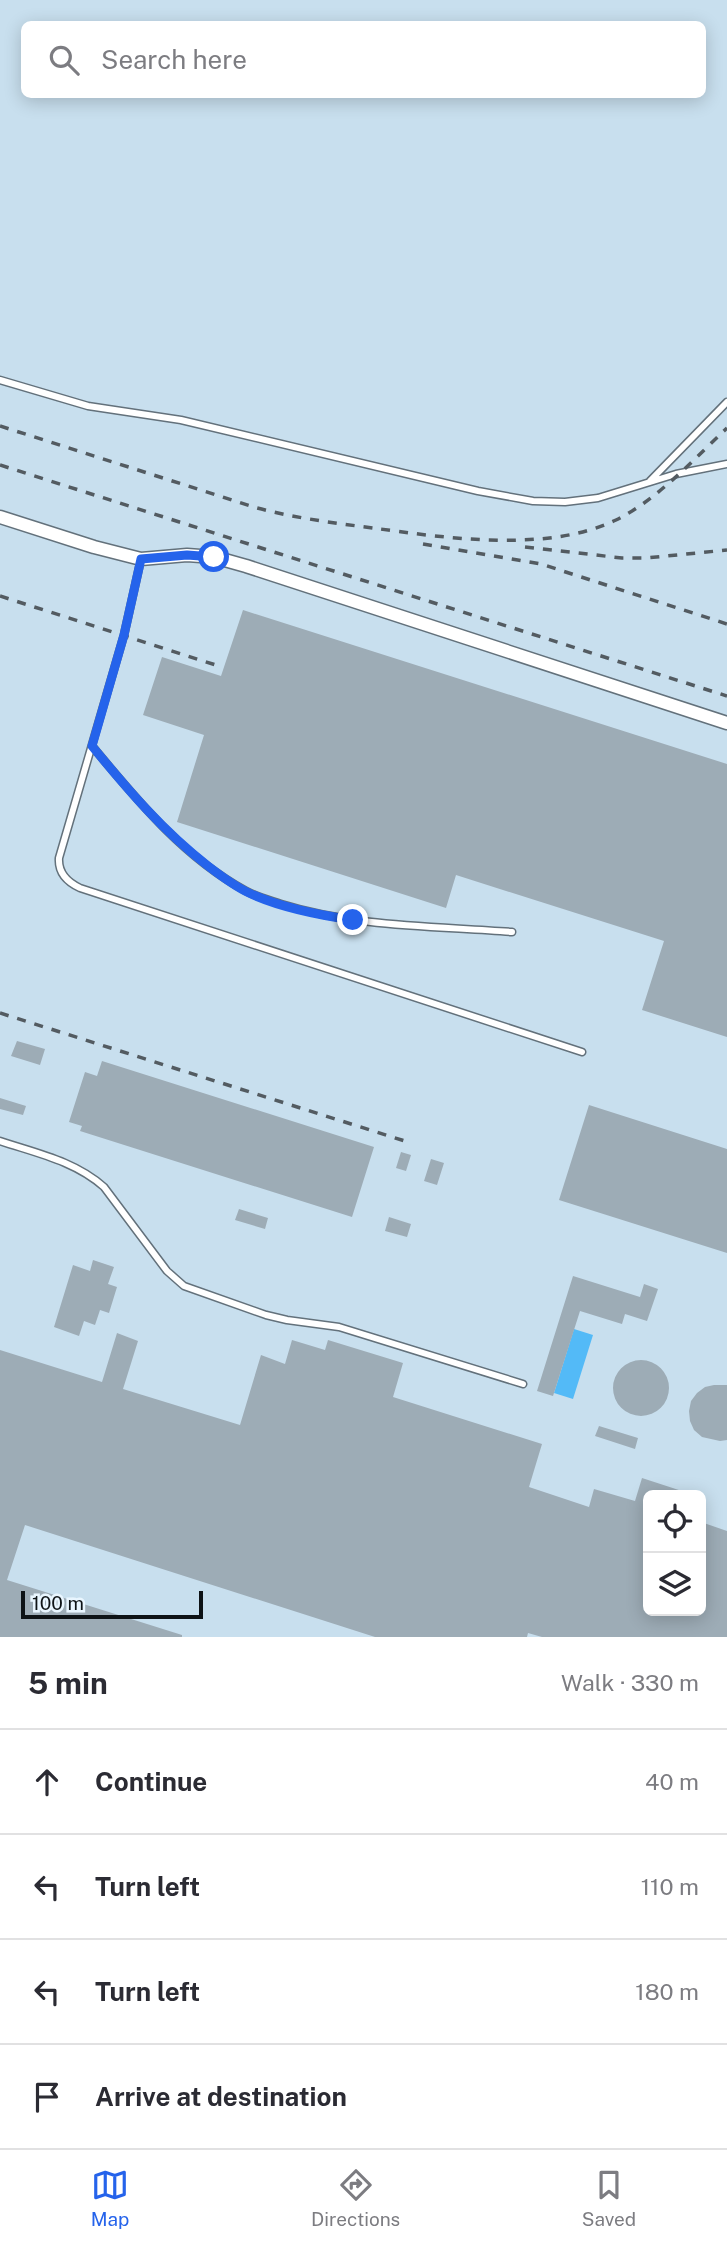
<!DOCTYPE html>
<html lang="en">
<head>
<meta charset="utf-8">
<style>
	:root { --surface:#fff; --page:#f2f2f3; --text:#2b2b33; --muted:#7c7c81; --line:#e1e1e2; --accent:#2563eb }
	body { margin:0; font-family:"Public Sans",sans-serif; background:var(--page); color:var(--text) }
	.controls { position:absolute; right:21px; bottom:21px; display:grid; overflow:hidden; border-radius:10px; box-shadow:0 4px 18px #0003 }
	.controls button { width:63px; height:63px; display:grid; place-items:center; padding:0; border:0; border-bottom:2px solid var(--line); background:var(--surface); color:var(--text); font:35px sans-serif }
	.scale { position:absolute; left:21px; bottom:18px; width:182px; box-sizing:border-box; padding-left:7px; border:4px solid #0e1316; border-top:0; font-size:19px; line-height:24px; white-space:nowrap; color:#0e1316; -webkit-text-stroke:5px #e9f6ff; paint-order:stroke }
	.stop { position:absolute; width:21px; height:21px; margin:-16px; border:5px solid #2563eb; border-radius:50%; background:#fff }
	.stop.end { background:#2563eb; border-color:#fff; box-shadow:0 2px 7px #0008 }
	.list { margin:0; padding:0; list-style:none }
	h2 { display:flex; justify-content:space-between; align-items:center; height:91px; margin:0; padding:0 28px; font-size:30px }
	h2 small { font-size:23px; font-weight:400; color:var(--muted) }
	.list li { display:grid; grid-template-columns:46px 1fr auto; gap:21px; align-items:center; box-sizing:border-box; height:105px; padding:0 28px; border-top:2px solid var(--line) }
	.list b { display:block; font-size:26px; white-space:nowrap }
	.list em { font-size:23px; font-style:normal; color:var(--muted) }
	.icon { flex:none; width:38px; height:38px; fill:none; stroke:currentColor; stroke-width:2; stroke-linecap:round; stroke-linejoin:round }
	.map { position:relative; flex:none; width:727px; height:1637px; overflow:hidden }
	.search { position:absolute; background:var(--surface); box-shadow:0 4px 18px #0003; left:21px; right:21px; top:21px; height:77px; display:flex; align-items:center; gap:18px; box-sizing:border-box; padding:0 24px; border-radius:10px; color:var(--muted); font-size:26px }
	.sheet { height:511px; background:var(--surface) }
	nav { display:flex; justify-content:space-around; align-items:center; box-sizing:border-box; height:98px; border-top:2px solid var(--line); background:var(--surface); font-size:19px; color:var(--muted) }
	nav a { display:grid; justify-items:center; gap:4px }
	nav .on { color:var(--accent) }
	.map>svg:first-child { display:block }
	.built { fill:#c8dfee; fill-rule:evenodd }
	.water { fill:#53baf7 }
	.building { fill:#9dacb6 }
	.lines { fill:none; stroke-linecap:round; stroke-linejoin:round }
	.service-casing { stroke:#63717b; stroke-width:9 }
	.minor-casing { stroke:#63717b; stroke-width:15 }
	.service { stroke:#fff; stroke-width:6 }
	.minor { stroke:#fff; stroke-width:12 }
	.rail { stroke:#535b61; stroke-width:3.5; stroke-dasharray:9 9; stroke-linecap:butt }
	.route { stroke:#2563eb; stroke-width:9 }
</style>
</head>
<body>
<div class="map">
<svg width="727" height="1637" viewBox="0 0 727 1637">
	<rect width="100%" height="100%" fill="#dae9f4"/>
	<path class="built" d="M0,0H727V1637H0ZM24,24H702V94H24ZM648,1495H701V1611H648Z"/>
	<path class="water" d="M574,1329L593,1335L573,1399L554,1393Z"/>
	<path class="building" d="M243,610L727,764V1037L642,1010L664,941L456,875L446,908L177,822L204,735L143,715L162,657L221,676Z
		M17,1041L45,1049L40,1065L11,1056Z
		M102,1061L374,1147L352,1217L80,1131L82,1126L69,1122L85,1072L97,1076Z
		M0,1098L26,1106L23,1115L0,1109Z
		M589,1105L727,1149V1253L559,1200Z
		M401,1152L411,1155L406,1171L396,1168Z
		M431,1159L444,1163L437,1185L424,1181Z
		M239,1209L268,1218L265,1229L235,1220Z
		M389,1217L411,1224L407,1237L385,1231Z
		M93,1260L114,1267L108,1284L117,1287L109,1313L100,1310L95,1325L84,1321L79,1336L54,1327L73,1265L90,1271Z
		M573,1276L640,1297L644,1284L658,1289L647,1321L625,1314L622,1324L580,1311L553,1396L537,1391Z
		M117,1333L138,1341L123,1389L240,1425L261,1355L285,1364L292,1340L325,1350L328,1340L403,1363L393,1397L542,1444L529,1487L589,1507L594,1489L635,1501L642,1478L688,1493V1495H648V1611H701V1522L727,1531V1637H542L528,1633L527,1637H375L25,1525L7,1580L182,1635V1637H0V1350L102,1382Z
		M613 1388a28 28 0 1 1 56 0a28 28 0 1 1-56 0Z
		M714,1385H727V1440L720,1441L702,1437L694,1430L690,1421L689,1411L691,1401L697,1393L705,1387Z
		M599,1426L638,1438L635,1449L595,1436Z"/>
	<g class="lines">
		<g class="service-casing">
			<path id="service" d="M0,380L88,406L181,420L478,491L533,501L565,502L598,498L676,474L727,464
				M650,481L727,402
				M141,559L124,635L59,858C58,873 67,882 80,888L582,1052
				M92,746C137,800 183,857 246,891C257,897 269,900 281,904C355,927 435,926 512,932
				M0,1141C36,1153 75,1161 104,1187L167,1271L184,1286L266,1315L287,1320L339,1327L523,1384"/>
		</g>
		<g class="minor-casing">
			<path id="minor" d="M0,517L94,547L141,559L187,555L214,557L246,566L727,723"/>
		</g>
		<use href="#service" class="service"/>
		<use href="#minor" class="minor"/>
		<path class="rail" d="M0,426L257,508C295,518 334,523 373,528C446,538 548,553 616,520C657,500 694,459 727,428
			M0,465L727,696
			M423,544L541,564L727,624
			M525,547L622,558H646L727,550
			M0,596L222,667
			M0,1013L408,1142"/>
	</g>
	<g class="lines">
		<path class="route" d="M214,557L187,555L141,559L124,635L92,746C128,790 163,831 208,866C221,876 234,886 249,893C281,908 318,915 353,920"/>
	</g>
</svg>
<div class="controls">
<button><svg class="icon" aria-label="locate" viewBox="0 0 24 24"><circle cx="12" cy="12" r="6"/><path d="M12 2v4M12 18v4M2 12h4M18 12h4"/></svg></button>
<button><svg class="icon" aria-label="layers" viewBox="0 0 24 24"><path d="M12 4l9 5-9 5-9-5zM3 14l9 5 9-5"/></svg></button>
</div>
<div class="scale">100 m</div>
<div class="stop" style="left:214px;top:557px"></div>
<div class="stop end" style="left:353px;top:920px"></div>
<div class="search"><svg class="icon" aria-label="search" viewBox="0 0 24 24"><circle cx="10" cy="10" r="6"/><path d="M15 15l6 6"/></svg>Search here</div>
</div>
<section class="sheet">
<h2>5 min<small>Walk · 330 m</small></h2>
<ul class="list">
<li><svg class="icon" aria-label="ahead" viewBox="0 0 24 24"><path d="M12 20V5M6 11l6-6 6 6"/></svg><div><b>Continue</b></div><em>40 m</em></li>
<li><svg class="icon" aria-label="left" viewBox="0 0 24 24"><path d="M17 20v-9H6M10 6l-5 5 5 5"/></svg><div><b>Turn left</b></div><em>110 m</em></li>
<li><svg class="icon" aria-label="left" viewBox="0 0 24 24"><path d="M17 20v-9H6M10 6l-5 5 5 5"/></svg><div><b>Turn left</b></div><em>180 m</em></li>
<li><svg class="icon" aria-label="arrive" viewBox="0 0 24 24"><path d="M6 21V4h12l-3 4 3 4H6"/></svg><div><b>Arrive at destination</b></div></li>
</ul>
</section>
<nav>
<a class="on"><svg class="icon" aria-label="map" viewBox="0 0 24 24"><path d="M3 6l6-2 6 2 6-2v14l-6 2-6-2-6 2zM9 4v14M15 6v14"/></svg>Map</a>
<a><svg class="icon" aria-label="directions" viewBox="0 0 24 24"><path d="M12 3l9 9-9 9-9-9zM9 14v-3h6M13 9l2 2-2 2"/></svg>Directions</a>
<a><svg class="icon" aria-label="saved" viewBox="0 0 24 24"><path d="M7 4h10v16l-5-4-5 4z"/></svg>Saved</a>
</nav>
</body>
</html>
